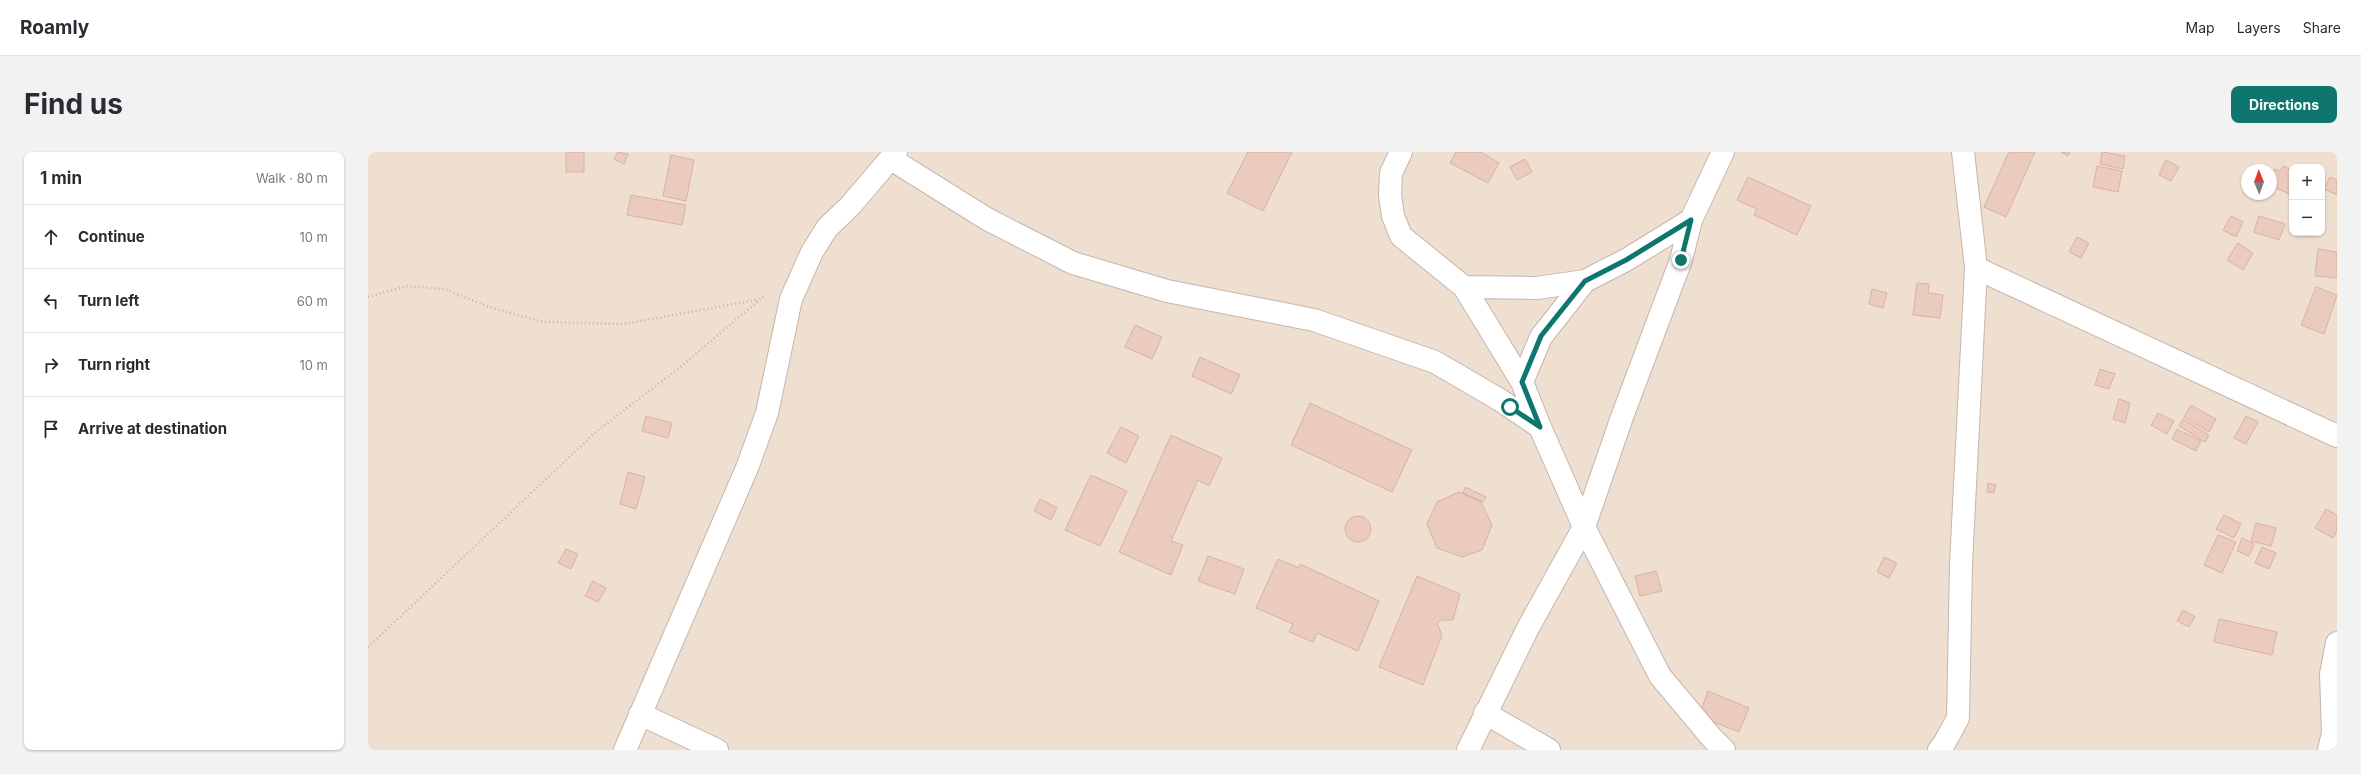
<!DOCTYPE html>
<html lang="en">
<head>
<meta charset="utf-8">
<style>
	:root { --surface:#fff; --page:#f2f2f3; --text:#2b2b33; --muted:#7c7c81; --line:#e1e1e2; --accent:#0f766e }
	body { margin:0; font-family:Inter,sans-serif; background:var(--page); color:var(--text) }
	.controls { position:absolute; right:12px; top:12px; display:grid; overflow:hidden; border-radius:8px; box-shadow:0 1px 3px #0004 }
	.controls button { width:36px; height:36px; display:grid; place-items:center; padding:0; border:0; border-bottom:1px solid var(--line); background:var(--surface); color:var(--text); font:20px sans-serif }
	.compass { position:absolute; left:1873px; top:12px; width:36px; height:36px; border-radius:50%; background:var(--surface); box-shadow:0 1px 3px #0004; rotate:359deg }
	.stop { position:absolute; width:12px; height:12px; margin:-9px; border:3px solid #0f766e; border-radius:50%; background:#fff }
	.stop.end { background:#0f766e; border-color:#fff; box-shadow:0 1px 4px #0008 }
	.list { margin:0; padding:0; list-style:none }
	h2 { display:flex; justify-content:space-between; align-items:center; height:52px; margin:0; padding:0 16px; font-size:17px }
	h2 small { font-size:13px; font-weight:400; color:var(--muted) }
	.list li { display:grid; grid-template-columns:26px 1fr auto; gap:12px; align-items:center; box-sizing:border-box; height:64px; padding:0 16px; border-top:1px solid var(--line) }
	.list b { display:block; font-size:15px; white-space:nowrap }
	.list em { font-size:13px; font-style:normal; color:var(--muted) }
	.icon { flex:none; width:22px; height:22px; fill:none; stroke:currentColor; stroke-width:2; stroke-linecap:round; stroke-linejoin:round }
	.map { position:relative; flex:none; width:1969px; height:598px; overflow:hidden; border-radius:8px }
	header { display:flex; align-items:center; gap:24px; box-sizing:border-box; height:56px; padding:0 20px; background:var(--surface); border-bottom:1px solid var(--line) }
	header strong { font-size:19px }
	nav { display:flex; gap:22px; margin-inline-start:auto; font-size:14px }
	.intro { display:flex; align-items:center; justify-content:space-between; box-sizing:border-box; height:96px; padding:0 24px }
	h1 { margin:0; font-size:28px }
	.button { padding:10px 18px; border-radius:8px; background:var(--accent); color:#fff; font-size:14px; font-weight:700 }
	main { display:flex; gap:24px; padding:0 24px }
	aside { flex:1; background:var(--surface); border-radius:8px; box-shadow:0 1px 3px #0004 }
	.map>svg:first-child { display:block }
	.residential { fill:#efdfd1; fill-rule:evenodd }
	.building { fill:#eacbbd; stroke:#dbb1a0 }
	.lines { fill:none; stroke-linecap:round; stroke-linejoin:round }
	.minor-casing { stroke:#c7b5ab; stroke-width:24 }
	.path { stroke:#ceafa1; stroke-width:2.5; stroke-dasharray:1 3; stroke-linecap:butt }
	.minor { stroke:#fff; stroke-width:22 }
	.route { stroke:#0f766e; stroke-width:5 }
</style>
</head>
<body>
<header>
<strong>Roamly</strong>
<nav><a>Map</a><a>Layers</a><a>Share</a></nav>
</header>
<div class="intro"><h1>Find us</h1><a class="button">Directions</a></div>
<main>
<aside>
<h2>1 min<small>Walk · 80 m</small></h2>
<ul class="list">
<li><svg class="icon" aria-label="ahead" viewBox="0 0 24 24"><path d="M12 20V5M6 11l6-6 6 6"/></svg><div><b>Continue</b></div><em>10 m</em></li>
<li><svg class="icon" aria-label="left" viewBox="0 0 24 24"><path d="M17 20v-9H6M10 6l-5 5 5 5"/></svg><div><b>Turn left</b></div><em>60 m</em></li>
<li><svg class="icon" aria-label="right" viewBox="0 0 24 24"><path d="M7 20v-9h11M14 6l5 5-5 5"/></svg><div><b>Turn right</b></div><em>10 m</em></li>
<li><svg class="icon" aria-label="arrive" viewBox="0 0 24 24"><path d="M6 21V4h12l-3 4 3 4H6"/></svg><div><b>Arrive at destination</b></div></li>
</ul>
</aside>
<div class="map">
<svg width="1969" height="598" viewBox="0 0 1969 598">
	<rect width="100%" height="100%" fill="#f8eee2"/>
	<path class="residential" d="M0,0H1969V598H0ZM1924,15H1954V81H1924ZM1879,18H1903V42H1879Z"/>
	<path class="building" d="M198,0H216V20H198Z
		M250,0L260,2L256,12L246,7Z
		M880,0H924L895,59L859,41Z
		M1088,0H1113L1131,11L1120,31L1082,11Z
		M1641,0H1667L1638,65L1616,55Z
		M1693,0H1702L1700,4Z
		M1734,0L1757,4L1755,17L1732,12Z
		M303,3L326,8L318,49L295,44Z
		M1157,7L1164,20L1149,28L1142,15Z
		M1798,8L1811,15L1803,29L1791,23Z
		M1729,14L1754,19L1750,40L1725,35Z
		M1915,14L1924,18V43L1903,34V27L1907,17L1912,19Z
		M1380,25L1443,54L1429,83L1386,63L1389,57L1369,48Z
		M1962,25L1969,28V43L1956,37Z
		M263,43L318,53L314,73L259,63Z
		M1863,64L1875,70L1868,85L1855,78Z
		M1891,64L1917,72L1911,88L1886,80Z
		M1709,85L1721,91L1713,106L1701,100Z
		M1870,91L1885,101L1875,118L1859,108Z
		M1950,97L1969,100V126L1947,124Z
		M1549,131L1561,132L1560,141L1575,143L1572,166L1545,163Z
		M1948,135L1969,143L1956,182L1933,173Z
		M1504,137L1519,141L1515,156L1501,152Z
		M767,173L794,185L784,207L757,195Z
		M832,205L872,223L863,242L824,224Z
		M1732,217L1747,222L1741,237L1727,233Z
		M1751,247L1762,251L1757,271L1745,267Z
		M942,251L1044,298L1024,340L923,293Z
		M1823,253L1848,267L1841,280L1816,265Z
		M1790,261L1806,269L1799,282L1783,273Z
		M278,264L304,271L300,286L274,279Z
		M1878,264L1890,270L1878,292L1866,286Z
		M1815,267L1841,283L1837,290L1811,274Z
		M753,275L771,284L758,311L739,301Z
		M1809,277L1833,289L1828,299L1804,287Z
		M803,283L854,306L841,334L830,328L803,389L815,393L803,423L751,400Z
		M260,320L277,325L268,357L252,352Z
		M723,323L759,339L732,394L697,378Z
		M1620,331L1628,333L1626,341L1619,340Z
		M1097,335L1118,345L1115,350L1095,341Z
		M1091,340L1113,350L1124,373L1114,398L1094,405L1069,396L1059,372L1069,350Z
		M672,347L689,356L683,368L666,359Z
		M1958,357L1969,363V379L1965,386L1947,376Z
		M1856,363L1873,372L1866,386L1848,377Z
		M977 377a13 13 0 1 1 26 0a13 13 0 1 1-26 0Z
		M1888,371L1908,376L1903,394L1883,389Z
		M1850,383L1868,390L1854,421L1836,413Z
		M1874,386L1886,392L1881,404L1869,399Z
		M1894,395L1908,401L1901,417L1887,411Z
		M198,397L210,402L203,417L190,411Z
		M840,404L876,417L867,442L830,429Z
		M1516,405L1529,411L1521,426L1509,420Z
		M910,407L931,416L932,412L1011,449L990,499L949,481L945,490L921,480L925,472L888,456Z
		M1288,419L1294,439L1272,444L1267,424Z
		M1049,424L1092,442L1085,468H1074L1069,471L1074,483L1055,533L1011,515Z
		M225,429L238,436L230,450L217,444Z
		M1815,458L1827,465L1821,475L1809,469Z
		M1851,467L1909,480L1904,503L1846,490Z
		M1340,539L1381,556L1371,580L1331,564Z"/>
	<g class="lines">
		<g class="minor-casing">
			<path id="minor" d="M1033,0L1023,21L1022,43L1025,64L1033,84L1096,135L1154,230L1172,275
				M523,7L619,67L705,111L799,139L946,168L1067,210L1132,248L1172,275L1216,375L1292,524L1343,585L1356,598
				M1608,116L1969,284
				M1096,135L1169,136L1217,129L1258,108L1323,68
				M1154,230L1173,185L1217,129
				M1117,561L1181,598
				M272,562L349,598
				M257,598L379,316L399,261L423,147L444,100L459,76L482,54L528,0
				M1100,598L1160,476L1216,375L1254,265L1313,108L1323,68L1355,0
				M1571,598L1577,590L1590,566L1593,412L1608,116L1595,0
				M1961,598L1965,581L1963,522L1969,491"/>
		</g>
		<path class="path" d="M0,145L38,134L76,137L124,156L176,170L256,172L388,148
			M0,495L229,279L310,217L396,144"/>
		<use href="#minor" class="minor"/>
	</g>
	<g class="lines">
		<path class="route" d="M1142,255L1172,275L1154,230L1173,184L1217,129L1258,108L1323,68L1313,108"/>
	</g>
</svg>
<div class="controls">
<button>+</button>
<button>−</button>
</div>
<svg class="compass" viewBox="-18 -18 36 36"><path d="M0-13l5 13h-10z" fill="#e53935"/><path d="M0 13l5-13h-10z" fill="#7c7c81"/></svg>
<div class="stop" style="left:1142px;top:255px"></div>
<div class="stop end" style="left:1313px;top:108px"></div>
</div>
</main>
</body>
</html>
